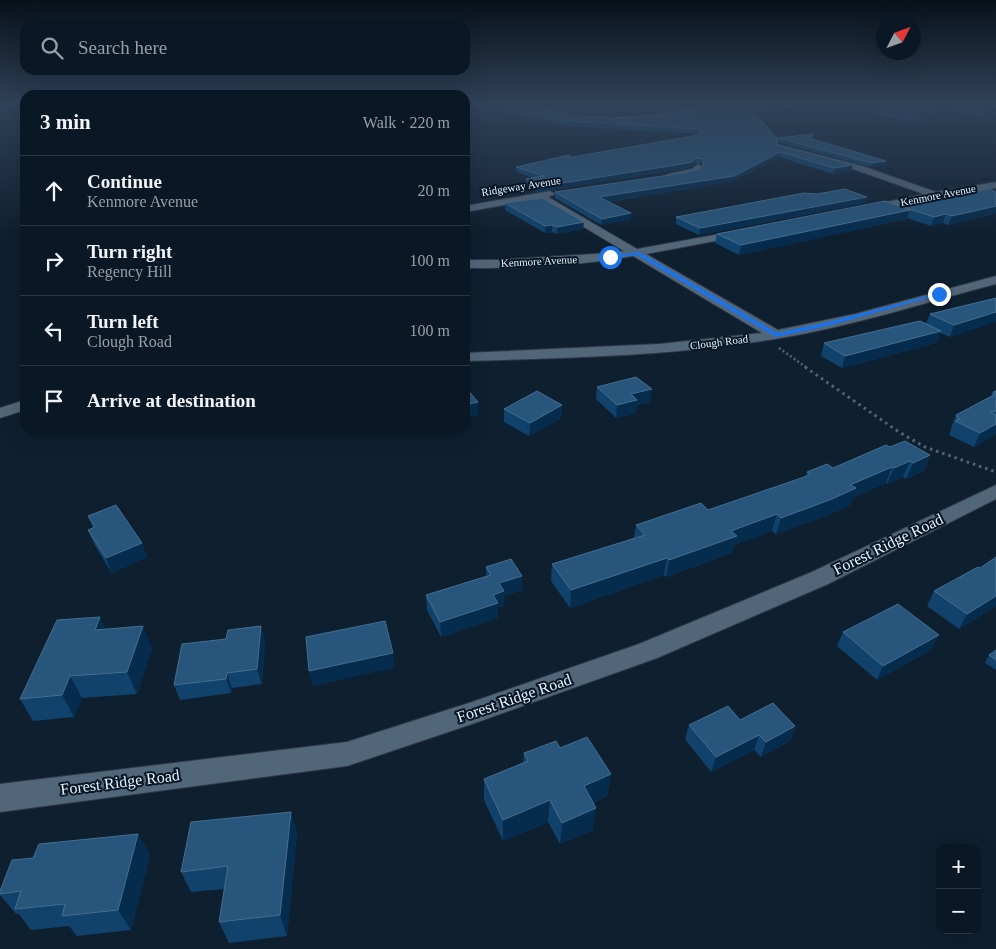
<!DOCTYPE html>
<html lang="en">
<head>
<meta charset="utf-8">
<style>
	:root { --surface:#0a1724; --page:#182431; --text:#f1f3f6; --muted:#999fa6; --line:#2a3641 }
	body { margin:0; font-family:Georgia,serif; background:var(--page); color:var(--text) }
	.controls { position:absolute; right:15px; bottom:15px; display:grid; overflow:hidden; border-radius:10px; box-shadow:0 5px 20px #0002 }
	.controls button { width:45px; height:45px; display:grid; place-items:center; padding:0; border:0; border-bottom:1px solid var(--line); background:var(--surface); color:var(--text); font:25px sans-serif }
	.compass { position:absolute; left:876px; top:15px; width:45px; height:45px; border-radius:50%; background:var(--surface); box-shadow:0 5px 20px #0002; rotate:49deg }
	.stop { position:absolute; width:15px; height:15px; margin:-11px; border:4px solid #1a73e8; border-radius:50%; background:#fff }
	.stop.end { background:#1a73e8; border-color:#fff; box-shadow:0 1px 5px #0008 }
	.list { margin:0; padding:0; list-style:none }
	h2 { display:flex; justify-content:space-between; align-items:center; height:65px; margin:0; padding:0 20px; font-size:21px }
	h2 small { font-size:16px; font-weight:400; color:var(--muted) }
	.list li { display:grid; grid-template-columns:32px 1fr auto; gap:15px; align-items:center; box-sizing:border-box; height:70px; padding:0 20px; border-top:1px solid var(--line) }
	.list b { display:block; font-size:19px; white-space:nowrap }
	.list p { margin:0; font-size:16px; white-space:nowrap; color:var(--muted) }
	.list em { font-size:16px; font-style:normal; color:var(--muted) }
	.icon { flex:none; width:28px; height:28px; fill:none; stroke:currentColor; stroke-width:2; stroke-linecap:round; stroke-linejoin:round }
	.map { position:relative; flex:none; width:996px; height:949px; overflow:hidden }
	.search { position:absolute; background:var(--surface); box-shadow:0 5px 20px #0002; left:20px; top:20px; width:450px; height:55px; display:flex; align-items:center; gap:12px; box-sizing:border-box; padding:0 18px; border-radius:15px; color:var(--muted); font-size:19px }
	.panel { position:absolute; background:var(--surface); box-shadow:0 5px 20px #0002; left:20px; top:90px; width:450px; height:345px; border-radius:15px }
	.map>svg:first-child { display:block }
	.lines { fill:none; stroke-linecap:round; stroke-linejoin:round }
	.street-casing { stroke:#2e3745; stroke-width:2 }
	.path-far1 { stroke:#556473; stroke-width:2.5; stroke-dasharray:2 2.5; stroke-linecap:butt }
	.path { stroke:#556473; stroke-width:3; stroke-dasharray:2.5 4; stroke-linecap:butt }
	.street { fill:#526679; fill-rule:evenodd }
	.wall { fill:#10426b }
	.shaded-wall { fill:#062c4d }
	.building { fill:#27557b; stroke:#456e8f }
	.route { fill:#1a73e8 }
	.labels { text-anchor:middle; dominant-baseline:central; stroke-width:4; stroke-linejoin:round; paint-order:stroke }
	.far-street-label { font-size:11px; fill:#e7f2fd; stroke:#061626 }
	.near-street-label { font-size:16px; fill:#e7f2fd; stroke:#061626 }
</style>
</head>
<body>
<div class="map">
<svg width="996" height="949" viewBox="0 0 996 949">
	<rect width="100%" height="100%" fill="#0e1f30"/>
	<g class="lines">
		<g class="street-casing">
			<path id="street" d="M526,104C542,104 555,111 571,114C587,117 605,117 621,117C660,116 698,104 736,104C727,109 713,110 703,112C652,122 572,131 526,104Z
				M776,144L862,166L936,192L996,182V188L934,198L867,212L862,209L863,207L924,194L856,170L776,148Z
				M698,164L702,167L698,173L671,179L666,176L668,174L692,169Z
				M550,191L555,194L548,197L637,249L742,230L746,231L748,233L746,235L742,236L646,254L778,330L855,314L996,276V284C923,303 850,327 775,339C673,356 569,358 465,361V353L659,344L762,333L633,256C579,266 520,268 465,268V260H497L610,253L624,251L537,199L465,212V206Z
				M25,400V410L0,418V408Z
				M996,485V499L828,584L657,658L472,724L347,766L0,812V784L347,742L472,702L639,644L812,572Z"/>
		</g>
		<path class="path-far1" d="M779,348L807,368"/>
		<path class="path" d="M805,367L899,432L925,447L996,472"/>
		<use href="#street" class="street"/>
	</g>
	<path class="wall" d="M484,104H534L544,110L589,118L613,119L792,108L756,113L777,145L853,165L851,171L833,174L779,157L733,181L608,202L631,213V219L601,225L555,198V192L683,173L700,169L703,164L695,163L691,167L682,169L538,192L525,185L526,179L533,178L516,172V167L698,135V134L566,126L536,120Z
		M542,104H709L650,113L615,115L577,113Z
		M881,104H987L983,116L943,109L916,122L878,116Z
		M778,138L812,139L886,161L885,165L871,167L777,142Z
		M996,192V213L948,225L943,223L931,226L907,218V219L739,255L715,243L717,234L903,208V207Z
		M505,203L583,229L557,234L552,232L545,233L505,210Z
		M865,203L699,235L676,224V217Z
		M996,298L950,337L940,333L936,343L842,368L821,356L824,343L926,324L930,314Z
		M597,387L650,402L637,405L636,413L616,418L596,399Z
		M996,391V434L974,447L949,435L951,430V428L956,415L991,396L993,392Z
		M562,405L561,418L529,436L504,422V409Z
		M890,447L930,455L924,471L906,479L903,477L887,484L886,483L852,498L850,505L826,516L776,534L772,531L734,545L732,553L666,577L664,575L570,608L551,581L552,564L634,538L636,525L708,510L805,477L807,472L833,468Z
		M88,516L142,543L147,557L112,573L94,544L88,530L93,528Z
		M486,567L522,576V590L504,596V606L498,607V618L441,637L427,610L426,595L486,576Z
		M934,591L996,606L959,629L927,606Z
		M105,629L152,648L137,694L82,698L74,717L33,721L20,699Z
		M843,632L931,650L877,680L837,646Z
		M265,641L262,684L232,688L231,693L180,700L174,685Z
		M996,650V670L985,663L989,655Z
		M740,720L795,726L790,741L761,757L754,750L711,772L685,739L689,725Z
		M560,748L611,774L607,796L593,803V830L560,844L548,822L503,841L484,800V779L523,763L524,753Z
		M291,812L297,833L287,936L229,943L219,922L224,889L191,892L181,872Z
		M138,834L150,855L131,930L77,936L69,926L31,930L19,914H16L0,895V891L33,858Z"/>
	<path class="shaded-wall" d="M679,104H709L650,113L615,115V111Z
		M786,104H800L792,108L752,114V110Z
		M927,104H945L943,109L916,122L920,108Z
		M780,152L779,157L733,181L599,203V197Z
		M696,158L695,163L691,167L538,192V187Z
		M886,161L885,165L871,167L872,163Z
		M853,165L851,171L833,174L834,168Z
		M867,197L865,203L699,235L700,228Z
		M996,206V213L948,225L952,216Z
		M910,210L907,219L739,255L741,245Z
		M631,213V219L601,225L602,219Z
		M946,214L943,223L931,226L934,217Z
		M584,222L583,229L557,234V227Z
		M552,225V232L545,233V226Z
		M996,312V322L950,337L954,325Z
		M941,331L936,343L842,368L845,356Z
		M652,389L650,402L637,405L636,413L616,418L617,405L631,394Z
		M478,402V415L465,418V405Z
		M562,405L561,418L529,436L530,423Z
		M996,424V434L974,447L980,433Z
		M263,430H271L263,432Z
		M285,430H305L286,435Z
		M930,455L924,471L906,479L913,463Z
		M910,461L903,477L887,484L894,468Z
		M892,467L886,483L852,498L850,505L826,516L776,534L781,518L850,485Z
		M777,514L772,531L734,545L732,553L666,577L669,560L731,531Z
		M142,543L147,557L112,573L106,558Z
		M667,558L664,575L570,608L571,590Z
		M522,576V590L504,596V606L498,607V618L441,637L440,622L493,595L499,583Z
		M996,596V606L959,629L967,614Z
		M100,617L110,639L95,630Z
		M143,626L152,648L137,694L127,672Z
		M261,626L265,641L262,684L257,669Z
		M939,635L931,650L877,680L883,666Z
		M393,653L394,668L313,686L309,671Z
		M227,673L232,688L231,693L226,679Z
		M70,676L82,698L74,717L62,695Z
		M795,726L790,741L761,757L766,742Z
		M759,735L754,750L711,772L716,757Z
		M611,774L607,796L581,808L584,786Z
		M550,800L548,822L503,841V820Z
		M596,808L593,830L560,844L562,823Z
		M291,812L297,833L287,936L280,915Z
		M138,834L150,855L131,930L118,910Z"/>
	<path class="building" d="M498,104H534L544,110L589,118L613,119L661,116L721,107L727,104H786L752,110L777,138V145L853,165L834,168L780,152L734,176L599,197L631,213L602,219L555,192L683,173L700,169L704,163L703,159L696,158L692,162L682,164L538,187L526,179L544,176L516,167L569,155L572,157L699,135V129L566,121L537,116Z
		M560,104H679L650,108L615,111L578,109Z
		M896,104H927L920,108Z
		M812,134L813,136L809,138L886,161L872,163L778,138Z
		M845,189L867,197L700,228L676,217L804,193L817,194Z
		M989,189L996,192V206L952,216L946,214L934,217L903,207Z
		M542,198L584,222L557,227L552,225L545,226L505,203Z
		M885,201L910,210L741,245L717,234Z
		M996,298V312L954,325L930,314Z
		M920,321L941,331L845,356L824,343Z
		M636,377L652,389L631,394L637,400L617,405L597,387Z
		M465,389H467L478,402L465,405Z
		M537,391L562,405L530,423L504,409Z
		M996,391V411L990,412L996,415V424L980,433L955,421L960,419H958L956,415L994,395L993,392Z
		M905,441L930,455L913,463L910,461L894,468L892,467L850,485L856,488L832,499L781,518L777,514L731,531L737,536L669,560L667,558L571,590L552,564L645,535L636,525L701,503L708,510L810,475L807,472L827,464L833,468L886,445L890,447Z
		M116,505L142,543L106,558L88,530L95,527L88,516Z
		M996,557V596L967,614L934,591L978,567L980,568Z
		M511,559L522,576L499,583L504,591L493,595L498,603L440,622L426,595L491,575L486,567Z
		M898,604L939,635L883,666L843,632Z
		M100,617L95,630L143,626L127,672L70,676L62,695L20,699L57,620Z
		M385,621L393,653L309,671L306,637Z
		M261,626L257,669L227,673L226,679L174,685L182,644L226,639L228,630Z
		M996,650V660L989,655Z
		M773,703L795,726L766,742L759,735L716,757L689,725L728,706L740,720Z
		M587,737L611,774L584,786L596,808L562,823L550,800L503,820L484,779L528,761L524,753L556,741L560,748Z
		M291,812L280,915L219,922L228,866L181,872L191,822Z
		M138,834L118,910L62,916L65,904L15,909L21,891L0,894V891L12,860L33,858L39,844Z"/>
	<linearGradient id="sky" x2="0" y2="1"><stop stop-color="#08111a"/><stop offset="0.44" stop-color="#304259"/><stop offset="1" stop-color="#304259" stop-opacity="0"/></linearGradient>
	<rect width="996" height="237" fill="url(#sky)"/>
	<path class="route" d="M639,252L777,333L828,322L939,293L942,294L831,325L776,337L637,255L610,258L607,257Z"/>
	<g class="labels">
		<g class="far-street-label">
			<text transform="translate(521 186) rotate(-9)">Ridgeway Avenue</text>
			<text transform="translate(938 195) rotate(-11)">Kenmore Avenue</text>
			<text transform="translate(539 261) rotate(-3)">Kenmore Avenue</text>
			<text transform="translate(719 342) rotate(-7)">Clough Road</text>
		</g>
		<g class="near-street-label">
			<text transform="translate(888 544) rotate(-26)">Forest Ridge Road</text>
			<text transform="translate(514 698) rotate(-19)">Forest Ridge Road</text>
			<text transform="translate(120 782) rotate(-7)">Forest Ridge Road</text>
		</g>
	</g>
</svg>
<div class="controls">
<button>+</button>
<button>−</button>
</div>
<svg class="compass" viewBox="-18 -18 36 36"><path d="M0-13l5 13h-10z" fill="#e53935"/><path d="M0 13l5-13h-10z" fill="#999fa6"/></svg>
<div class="stop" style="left:610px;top:257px"></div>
<div class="stop end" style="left:939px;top:294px"></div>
<div class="search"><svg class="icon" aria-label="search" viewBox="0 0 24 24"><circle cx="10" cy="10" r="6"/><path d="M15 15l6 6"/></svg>Search here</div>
<section class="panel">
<h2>3 min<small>Walk · 220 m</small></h2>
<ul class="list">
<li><svg class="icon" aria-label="ahead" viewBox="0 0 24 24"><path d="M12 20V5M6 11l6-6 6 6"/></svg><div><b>Continue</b><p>Kenmore Avenue</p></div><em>20 m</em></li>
<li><svg class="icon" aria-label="right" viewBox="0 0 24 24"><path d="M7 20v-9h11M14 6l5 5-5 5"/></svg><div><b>Turn right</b><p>Regency Hill</p></div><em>100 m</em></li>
<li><svg class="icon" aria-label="left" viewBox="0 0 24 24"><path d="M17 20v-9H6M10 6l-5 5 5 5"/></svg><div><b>Turn left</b><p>Clough Road</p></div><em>100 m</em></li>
<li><svg class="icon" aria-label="arrive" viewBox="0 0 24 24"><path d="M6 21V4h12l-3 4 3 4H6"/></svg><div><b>Arrive at destination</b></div></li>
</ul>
</section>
</div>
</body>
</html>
